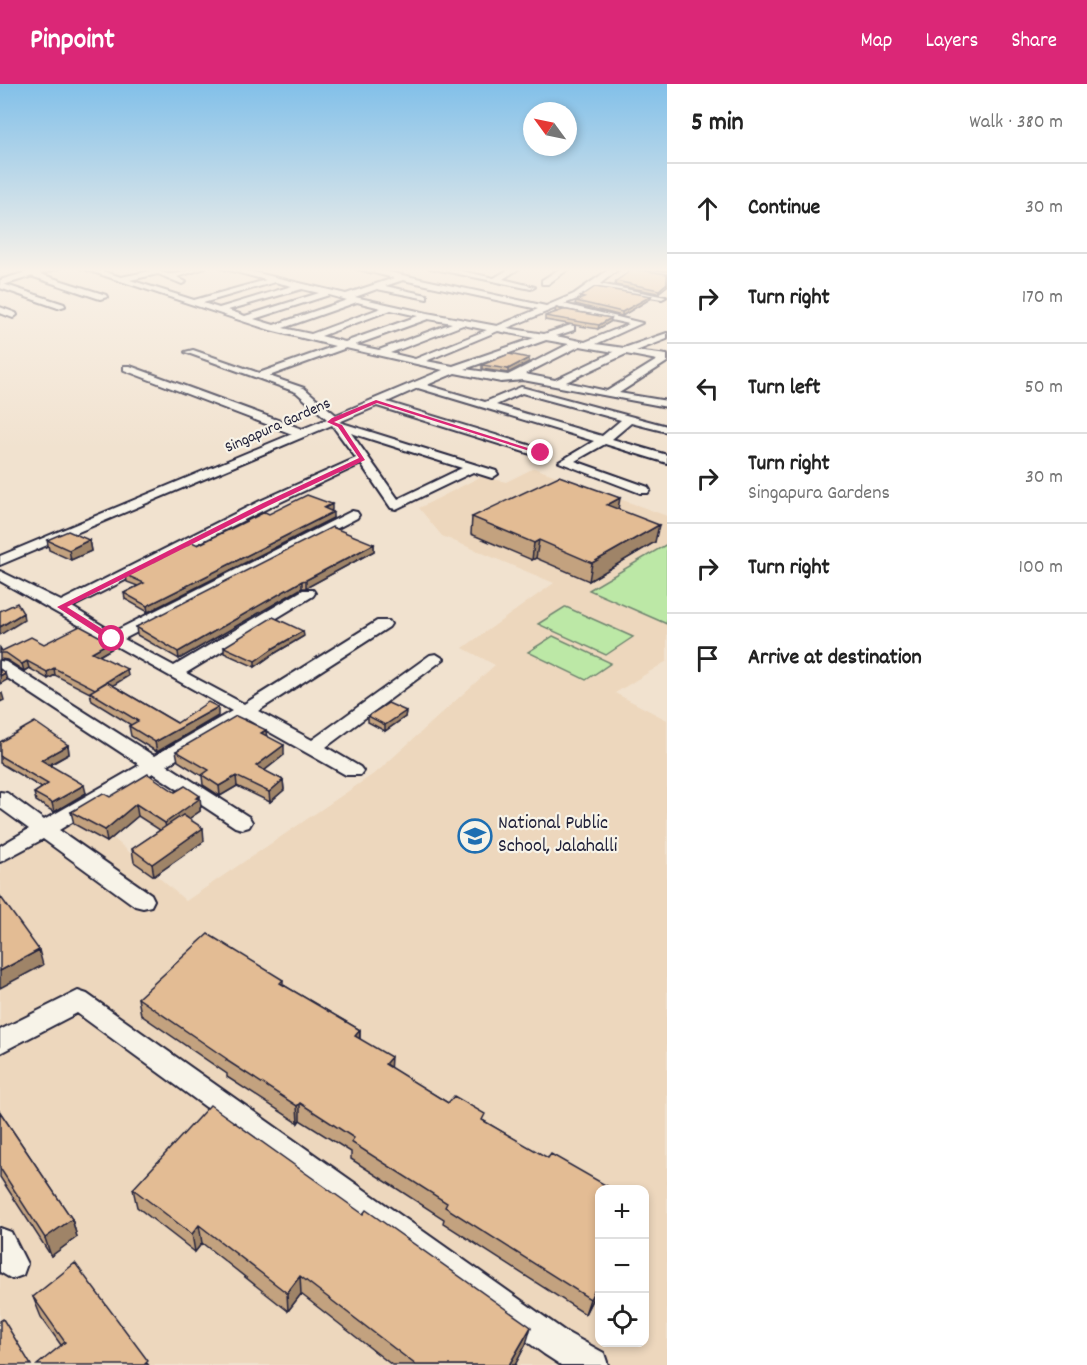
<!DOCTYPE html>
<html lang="en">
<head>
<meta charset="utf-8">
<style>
	:root { --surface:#fff; --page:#f6f6f6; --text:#222; --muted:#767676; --line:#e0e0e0; --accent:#db2777 }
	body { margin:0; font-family:Dekko,sans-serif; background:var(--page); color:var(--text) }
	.controls { position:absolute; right:18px; bottom:18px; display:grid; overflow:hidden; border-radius:12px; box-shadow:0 3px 9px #0003 }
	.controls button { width:54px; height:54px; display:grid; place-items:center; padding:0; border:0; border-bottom:2px solid var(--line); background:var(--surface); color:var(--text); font:30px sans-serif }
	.compass { position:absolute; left:523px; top:18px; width:54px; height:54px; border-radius:50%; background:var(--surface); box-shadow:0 3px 9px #0003; rotate:303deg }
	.stop { position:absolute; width:18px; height:18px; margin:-14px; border:4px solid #db2777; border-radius:50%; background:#fff }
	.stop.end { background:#db2777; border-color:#fff; box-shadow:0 2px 6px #0008 }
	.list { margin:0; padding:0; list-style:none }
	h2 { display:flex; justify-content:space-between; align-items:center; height:78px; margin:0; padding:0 24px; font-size:26px }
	h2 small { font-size:20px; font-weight:400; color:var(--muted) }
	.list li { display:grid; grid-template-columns:39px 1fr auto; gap:18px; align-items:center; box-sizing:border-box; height:90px; padding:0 24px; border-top:2px solid var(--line) }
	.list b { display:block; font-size:22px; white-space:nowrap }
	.list p { margin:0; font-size:20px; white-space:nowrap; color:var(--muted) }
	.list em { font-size:20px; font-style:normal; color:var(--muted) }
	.icon { flex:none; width:33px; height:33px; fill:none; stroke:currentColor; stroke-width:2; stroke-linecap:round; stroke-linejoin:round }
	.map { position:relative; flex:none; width:667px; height:1281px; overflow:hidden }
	header { display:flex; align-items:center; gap:36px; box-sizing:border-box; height:84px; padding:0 30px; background:var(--accent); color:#fff }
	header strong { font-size:28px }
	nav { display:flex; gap:33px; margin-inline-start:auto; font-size:21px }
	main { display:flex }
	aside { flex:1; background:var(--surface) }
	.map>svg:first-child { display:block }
	.built { fill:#edd7bd; fill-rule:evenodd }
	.green { fill:#bce8a6; stroke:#6f8570; stroke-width:1.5 }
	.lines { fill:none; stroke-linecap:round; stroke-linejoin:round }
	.street-casing { stroke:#22223b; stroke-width:4 }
	.secondary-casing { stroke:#22223b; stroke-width:4 }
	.street { fill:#f7f3e8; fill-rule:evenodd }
	.secondary { fill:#f7f3e8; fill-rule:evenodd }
	.wall { fill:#c3a27f; stroke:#22223b; stroke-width:1.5 }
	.shaded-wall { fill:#9f8468; stroke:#22223b; stroke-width:1.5 }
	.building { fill:#e3bc94; stroke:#22223b; stroke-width:1.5 }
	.route { fill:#db2777 }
	.labels { text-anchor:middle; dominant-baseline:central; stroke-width:4.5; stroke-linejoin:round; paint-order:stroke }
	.far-street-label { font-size:16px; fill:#22223b; stroke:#f7f3e8 }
	.poi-label { font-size:20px; fill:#22223b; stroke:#f7f3e8; text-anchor:start }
</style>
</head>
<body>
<header>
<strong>Pinpoint</strong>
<nav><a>Map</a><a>Layers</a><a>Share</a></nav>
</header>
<main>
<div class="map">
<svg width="667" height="1281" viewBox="0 0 667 1281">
	<rect width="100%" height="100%" fill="#f1e2cf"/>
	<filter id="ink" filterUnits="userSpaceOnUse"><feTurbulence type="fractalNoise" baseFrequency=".0167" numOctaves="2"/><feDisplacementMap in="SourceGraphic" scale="12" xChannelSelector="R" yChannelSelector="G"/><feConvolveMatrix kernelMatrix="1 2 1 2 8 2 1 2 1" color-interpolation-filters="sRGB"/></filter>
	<g filter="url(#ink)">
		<path class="built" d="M534,384L667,432V577L615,609L667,636V1281H0V781L83,728L186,817L378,687L495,581L463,564L554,499L442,452L419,424L482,392L506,398ZM600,1106H644V1258H600Z"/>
		<path class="green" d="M667,460V540L589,506Z
			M565,523H566L633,553L606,571L538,540Z
			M553,552L611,579L586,596L528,568Z"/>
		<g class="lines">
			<g class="street-casing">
				<path id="street" d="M81,184H93L121,193L150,187L146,184C156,184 162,190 170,190C178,191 194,184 205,184L177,193L186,198L182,200L158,190L130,196L194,216L266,196L221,184H236L346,210L394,194L354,184H370L546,222L574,210L611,184H620L600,200L666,213L662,215L594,204L580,214L564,220L642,239L596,260L624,264L667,249V255L636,267L667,271V278L619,309L667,317V323L523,296L501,298L455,289L427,301L485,318L521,303L667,342V348L631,339L612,355L667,371V379L605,360L575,377L648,403L650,406L648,409H640L559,378L594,357L418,304L387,318L545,366L547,369L545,372H537L377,322L339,338L496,387L498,390L492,394L473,388L396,425L391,424L361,380L270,423L72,523L113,548L352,427L357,428L359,431L357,434L124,555L174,582L303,506H313L315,509L313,512L186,589L244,620L377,537H389L391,540L389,543L258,627L312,656L430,571L436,570L444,575L326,663L360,683L363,687L360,691H346L245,634L167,681L249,733L252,738L249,743L242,745L235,743L153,689L59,746L151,810L154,816L151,822L143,824L135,822L43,755L0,778V762L29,745L0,724V708L7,709L44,736L140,681L0,589V577L6,578L154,672L232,627L0,497V487L61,517L260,417L356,374L332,341L0,481V472L292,350L124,286V282H130L302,345L327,335L296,308L185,268L193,266L259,289L335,262L270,246ZM403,196L538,225L497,242L427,229L355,213L377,205L427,215V211L385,202ZM275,198L292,202L219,224L203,219ZM302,205L319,209L245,232L228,226ZM329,211L347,216L274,241L254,235ZM357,218L381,224L311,250L283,244ZM556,224L629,240L585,258L556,252L574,246V242L571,241L544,250L507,244ZM391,226L418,232L345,258L321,252ZM428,235L452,239L379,266L355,261ZM463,241L487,246L415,275L390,269ZM498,247L534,254L453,282L426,277ZM546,256L569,260L508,291L465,285ZM580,262L614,268L555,296L525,290ZM346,264L443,286L336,331L304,304L269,292ZM626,270L657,276L607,307L566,298ZM522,309L621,336L602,352L496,321ZM351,349L462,384L398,415Z
					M430,184H447L494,194L511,184H520L503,195L535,203L531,205Z
					M561,184H570L548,200H542V196Z
					M630,184L667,188V192L633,186Z
					M34,188L106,211L107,213L100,215L31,192V188Z
					M0,199L64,220L65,222L58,224L0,204Z
					M0,223L16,229L17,231L13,234L0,229Z
					M78,907L87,910L566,1248L604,1269L608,1281H561L544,1270L77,929L0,969V946Z
					M0,1144L11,1148L27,1180L23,1191L12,1195L0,1188Z"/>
			</g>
			<g class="secondary-casing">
				<path id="secondary" d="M40,184H59L0,202V196Z"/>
			</g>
			<use href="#street" class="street"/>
			<use href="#secondary" class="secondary"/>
		</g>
		<path class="wall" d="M667,190V202L658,209L615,201L616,197Z
			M651,212L650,215L622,232L575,220L576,217L579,216L580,213Z
			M556,224L611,234L610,238L598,245L545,236V232L557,228H555Z
			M529,278L508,289L482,285V281Z
			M332,426L330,427L333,434L148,528L125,515L124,509L138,502L127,498L126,491L269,430Z
			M618,426L655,458L589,497L536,474L532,476L471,450L472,433Z
			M47,456H89L91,467L71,476L49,466Z
			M374,460V467L306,504H302L179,575L137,551L136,543Z
			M304,552L272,571L255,583L224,569V563Z
			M44,560L111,565L99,572L128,592L112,601L177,639L218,632L157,668L131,652L129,642L131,641L92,617L90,609L55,591L48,595L29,584L24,587L7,576L0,575V564L2,567Z
			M406,627L405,633L385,647L368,638V632Z
			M266,646V652L284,671L264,687L283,696L284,706L270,718L237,702L220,712L203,701L202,692L178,677L176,667Z
			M0,658L68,661L69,670L50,681L86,709L54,728L36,717L34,709L42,704L0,679Z
			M175,708L201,723L200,724V727L188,735L204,757L154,792L134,778L132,765L160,746L138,732L107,758L74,740L71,728L110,713Z
			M283,896V901L360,946V955L390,984L448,1019L484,1037L600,1106V1200L585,1230L443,1139L444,1135L351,1075V1068L300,1036L298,1039L227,993V990L141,931L138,914Z
			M0,1028L72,1135L77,1153L51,1172L0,1093Z
			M133,1105L526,1260L515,1281H392L301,1210L288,1227L202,1159L195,1168L137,1123Z
			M33,1213L149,1281L61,1261L41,1233Z"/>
		<path class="shaded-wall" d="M667,199V202L658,209L659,206Z
			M651,212L650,215L622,232V228Z
			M611,234L610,238L598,245L599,241Z
			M529,274V278L508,289V285Z
			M620,414L617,431L607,421Z
			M332,420V426L324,430V424Z
			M333,428V434L148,528L147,522Z
			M659,441L655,458L589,497L592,479Z
			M89,456L91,467L71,476L69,466Z
			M539,456L536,474L532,476L534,459Z
			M374,460V467L306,504V496Z
			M302,497V504L179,575L178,568Z
			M23,529L24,536L0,551V543Z
			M303,547L304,552L272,571L255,583V577L272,565Z
			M110,558L111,565L93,575L92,568Z
			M27,577L29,584L24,587L22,580Z
			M54,584L55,591L48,595L47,588Z
			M127,585L128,592L96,612L95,605Z
			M5,589L7,596L0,600V592Z
			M2,609L4,616L0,618V610Z
			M218,623V632L157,668L155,658Z
			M406,627L405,633L385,647V641Z
			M266,646L267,656L261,649Z
			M68,661L69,670L43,684L41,676Z
			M284,661V671L256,693V682Z
			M236,692L237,702L220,712L219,702Z
			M283,696L284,706L270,718L269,708Z
			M84,701L86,709L54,728L52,719Z
			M200,712L201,723L200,724V727L167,750L165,739Z
			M136,720L138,732L107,758L105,746Z
			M203,744L204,757L154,792L152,780Z
			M39,866L43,881L0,904V887Z
			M360,946L359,963L355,952Z
			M391,973L390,990L385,980Z
			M300,1019V1036L298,1039L297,1022Z
			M72,1135L77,1153L51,1172L45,1154Z
			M199,1141L202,1159L195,1168L192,1150Z
			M300,1192L301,1210L288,1227L287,1209Z
			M600,1195V1200L585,1230L590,1215Z
			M531,1243L526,1260L515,1281H509Z"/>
		<path class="building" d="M633,185L667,190V199L659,206L616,197Z
			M595,203L651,212L622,228L576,217L584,214L580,213Z
			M556,224L611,234L599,241L545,232L563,226Z
			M509,270L529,274L508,285L482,281Z
			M559,392L620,414L607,421L659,441L592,479L539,456L534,459L472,433Z
			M307,411L332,420L324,424L333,428L147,522L124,509L144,499L126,491L192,458L198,461L265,428L269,430Z
			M332,443L374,460L306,496L302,497L178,568L136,543Z
			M68,447L89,456L69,466L47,456Z
			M17,519L23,529L0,543V527Z
			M273,533L303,547L272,565L255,577L224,563Z
			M80,542L110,558L92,568L127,585L95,605L54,584L47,588L27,577L22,580L6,569H0V564L2,567L31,553L44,560Z
			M0,585L5,589L0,592Z
			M107,598L177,639L208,618L218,623L155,658L129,642L138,637L90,608Z
			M388,619L406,627L385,641L368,632Z
			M236,632L266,646L261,649L284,661L256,682L283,696L269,708L236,692L219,702L202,691L209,686L176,667Z
			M35,638L68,661L41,676L84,701L52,719L34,709L48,700L0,672V658Z
			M148,690L175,708L185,702L200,712L196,714L199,715L165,739L136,720L105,746L71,728L103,709L110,713Z
			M183,731L203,744L152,780L132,765Z
			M0,812L39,866L0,887Z
			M208,850L283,896L280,899L360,946L355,952L391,973L385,980L448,1019L454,1012L485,1030L482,1036L548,1074L551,1070L614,1106H600V1195L590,1215L445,1123L447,1119L351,1058L354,1054L300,1019L297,1022L226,976L227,975L138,914Z
			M210,1021L363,1130L366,1126L531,1243L509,1281H416L300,1192L287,1209L199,1141L192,1150L133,1105Z
			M0,1028L72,1135L45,1154L0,1084Z
			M75,1179L148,1277L144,1281H37L65,1258L33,1213Z
			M3,1235L31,1281H0V1237Z"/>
	</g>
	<linearGradient id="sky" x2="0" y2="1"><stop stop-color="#82c0e9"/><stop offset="0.51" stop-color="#f9f2e9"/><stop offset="1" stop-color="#f9f2e9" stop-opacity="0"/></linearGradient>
	<rect width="667" height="364" fill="url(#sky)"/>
	<path class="route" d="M376,316L544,369L539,370L377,319L334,338L342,341L365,376L268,422L67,523L115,553V557H109L57,523L263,419L359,374L338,343L327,338L332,334Z"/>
	<defs>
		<g id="school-ring" transform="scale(1.725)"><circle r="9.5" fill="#f7f3e8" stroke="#1f6fb2" stroke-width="1.5"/><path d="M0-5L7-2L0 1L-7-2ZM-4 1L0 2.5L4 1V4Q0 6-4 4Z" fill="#1f6fb2"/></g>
	</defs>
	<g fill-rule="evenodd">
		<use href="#school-ring" x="475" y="752"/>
	</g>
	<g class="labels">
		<g class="far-street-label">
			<text transform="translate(278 342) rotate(-24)">Singapura Gardens</text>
		</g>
		<g class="poi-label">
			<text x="498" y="740">National Public<tspan x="498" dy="23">School, Jalahalli</tspan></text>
		</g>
	</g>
</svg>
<div class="controls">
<button>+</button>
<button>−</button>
<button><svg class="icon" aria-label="locate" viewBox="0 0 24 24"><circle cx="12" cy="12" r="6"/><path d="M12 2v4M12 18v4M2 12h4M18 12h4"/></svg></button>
</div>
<svg class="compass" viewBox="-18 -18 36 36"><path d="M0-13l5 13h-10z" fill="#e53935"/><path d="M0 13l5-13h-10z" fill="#767676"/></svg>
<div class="stop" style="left:112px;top:555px"></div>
<div class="stop end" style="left:541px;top:369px"></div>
</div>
<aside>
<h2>5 min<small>Walk · 380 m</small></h2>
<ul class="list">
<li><svg class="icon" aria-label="ahead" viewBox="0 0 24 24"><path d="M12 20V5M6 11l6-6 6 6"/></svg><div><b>Continue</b></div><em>30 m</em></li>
<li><svg class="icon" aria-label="right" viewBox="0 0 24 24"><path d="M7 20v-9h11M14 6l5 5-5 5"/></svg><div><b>Turn right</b></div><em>170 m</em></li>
<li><svg class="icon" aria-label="left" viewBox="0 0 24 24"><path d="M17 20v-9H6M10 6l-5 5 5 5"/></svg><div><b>Turn left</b></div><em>50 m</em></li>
<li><svg class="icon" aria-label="right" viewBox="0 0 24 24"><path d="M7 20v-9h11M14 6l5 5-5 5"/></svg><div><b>Turn right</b><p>Singapura Gardens</p></div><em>30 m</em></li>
<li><svg class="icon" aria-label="right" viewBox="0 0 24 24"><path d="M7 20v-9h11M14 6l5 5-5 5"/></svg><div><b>Turn right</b></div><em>100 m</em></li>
<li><svg class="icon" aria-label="arrive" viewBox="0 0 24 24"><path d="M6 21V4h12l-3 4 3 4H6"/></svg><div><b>Arrive at destination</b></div></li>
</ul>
</aside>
</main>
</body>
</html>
